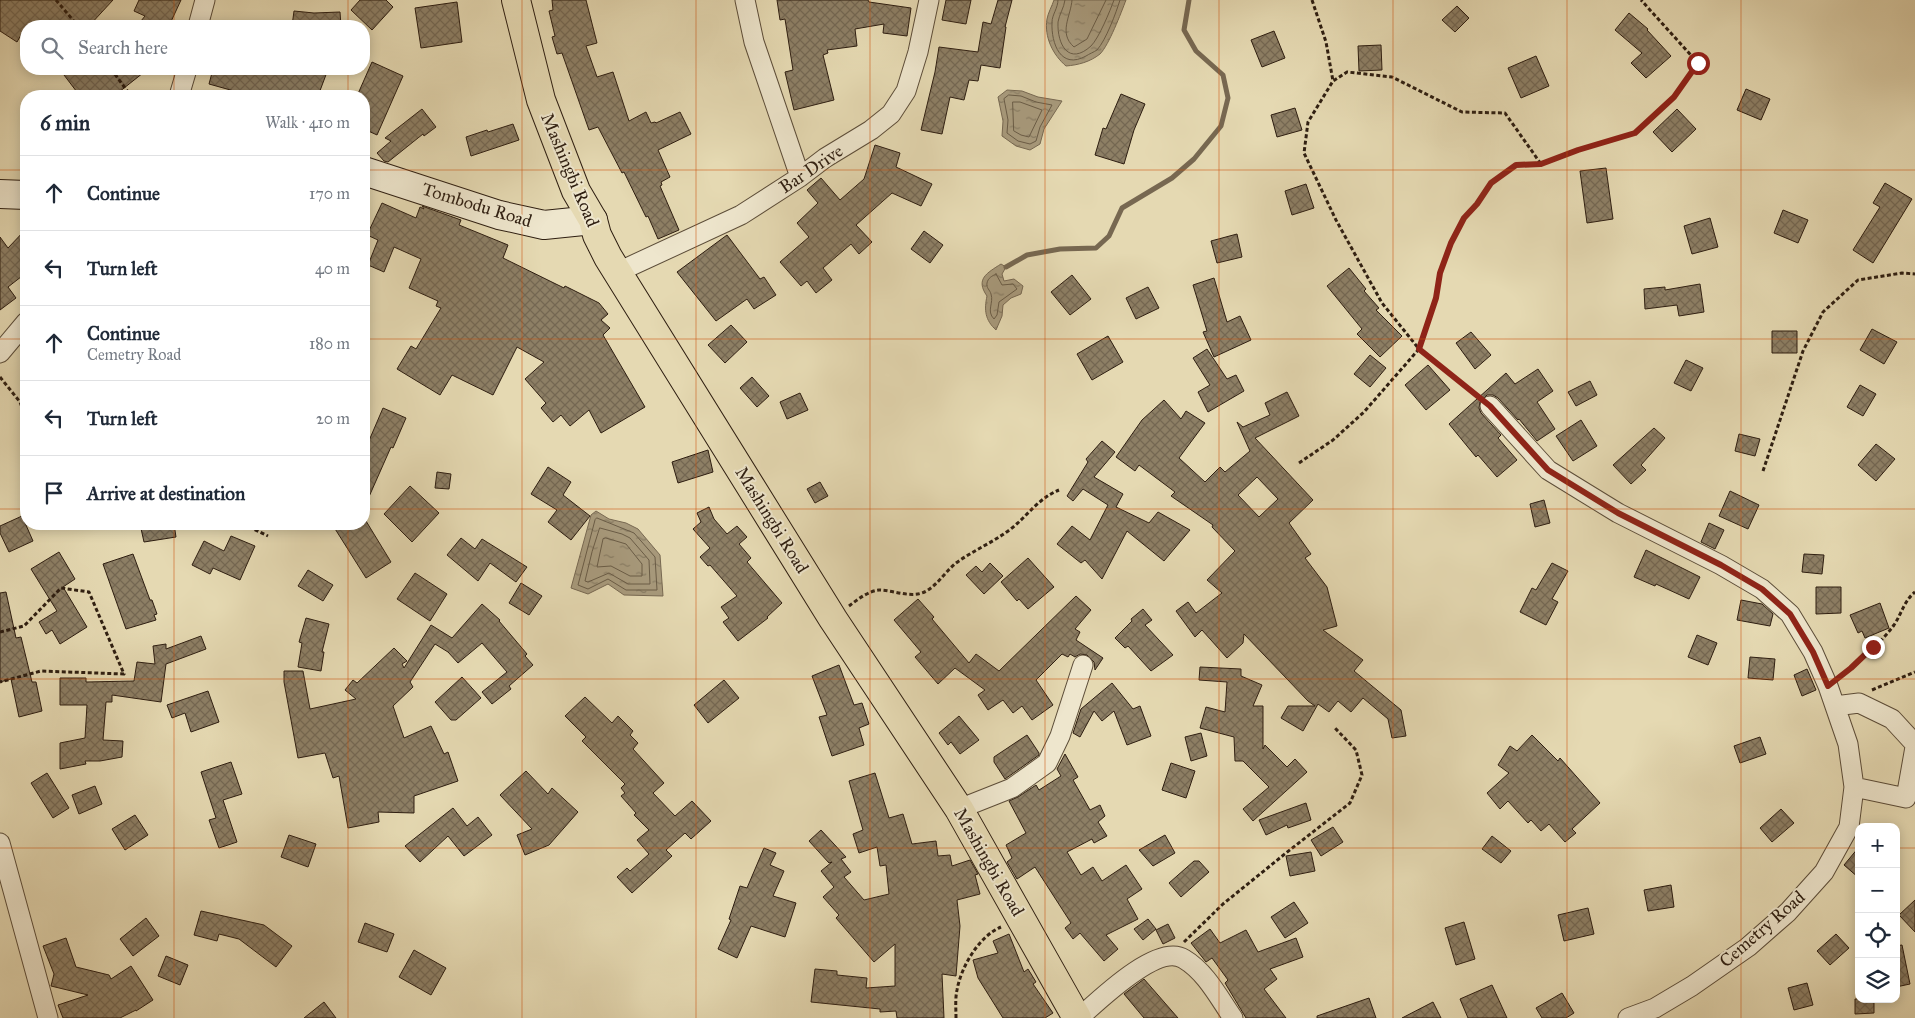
<!DOCTYPE html>
<html lang="en">
<head>
<meta charset="utf-8">
<style>
	:root { --surface:#fff; --page:#f2f2f3; --text:#1f2937; --muted:#747a83; --line:#e0e1e3 }
	body { margin:0; font-family:"IM FELL Great Primer",serif; background:var(--page); color:var(--text) }
	.controls { position:absolute; right:15px; bottom:15px; display:grid; overflow:hidden; border-radius:10px; box-shadow:0 2px 12px #0003 }
	.controls button { width:45px; height:45px; display:grid; place-items:center; padding:0; border:0; border-bottom:1px solid var(--line); background:var(--surface); color:var(--text); font:25px sans-serif }
	.stop { position:absolute; width:15px; height:15px; margin:-11px; border:4px solid #8f2418; border-radius:50%; background:#fff }
	.stop.end { background:#8f2418; border-color:#fff; box-shadow:0 1px 5px #0008 }
	.list { margin:0; padding:0; list-style:none }
	h2 { display:flex; justify-content:space-between; align-items:center; height:65px; margin:0; padding:0 20px; font-size:21px }
	h2 small { font-size:16px; font-weight:400; color:var(--muted) }
	.list li { display:grid; grid-template-columns:32px 1fr auto; gap:15px; align-items:center; box-sizing:border-box; height:75px; padding:0 20px; border-top:1px solid var(--line) }
	.list b { display:block; font-size:19px; white-space:nowrap }
	.list p { margin:0; font-size:16px; white-space:nowrap; color:var(--muted) }
	.list em { font-size:16px; font-style:normal; color:var(--muted) }
	.icon { flex:none; width:28px; height:28px; fill:none; stroke:currentColor; stroke-width:2; stroke-linecap:round; stroke-linejoin:round }
	.map { position:relative; flex:none; width:1915px; height:1018px; overflow:hidden }
	.search { position:absolute; background:var(--surface); box-shadow:0 2px 12px #0003; left:20px; top:20px; width:350px; height:55px; display:flex; align-items:center; gap:12px; box-sizing:border-box; padding:0 18px; border-radius:20px; color:var(--muted); font-size:19px }
	.panel { position:absolute; background:var(--surface); box-shadow:0 2px 12px #0003; left:20px; top:90px; width:350px; height:440px; border-radius:20px }
	.map>svg:first-child { display:block }
	.water { fill:url(#water-ripples); stroke:#776851 }
	.lines { fill:none; stroke-linecap:round; stroke-linejoin:round }
	.shore { stroke:#6a5c46; stroke-width:1 }
	.stream { stroke:#776851; stroke-width:5 }
	.building { fill:url(#building-cross-hatch); stroke:#2e1e11; fill-rule:evenodd }
	.minor-casing { stroke:#5c4d39; stroke-width:21 }
	.secondary-casing { stroke:#2e1e11; stroke-width:30 }
	.primary-casing { stroke:#2e1e11; stroke-width:30 }
	.path { stroke:#2e1e11; stroke-width:3; stroke-dasharray:4 2.5; stroke-linecap:butt }
	.minor { stroke:#eee6cd; stroke-width:19 }
	.secondary { stroke:#eee6cd; stroke-width:28 }
	.primary { stroke:#e5d9b2; stroke-width:28 }
	.route { stroke:#8f2418; stroke-width:6 }
	.grid { fill:none; stroke:#cc500d; stroke-width:1; stroke-opacity:0.55 }
	.labels { text-anchor:middle; dominant-baseline:central; stroke-width:4; stroke-linejoin:round; paint-order:stroke }
	.street-label { font-size:18px; fill:#2e1e11; stroke:#eee6cd }
</style>
</head>
<body>
<div class="map">
<svg width="1915" height="1018" viewBox="0 0 1915 1018">
	<defs>
		<pattern id="water-ripples" width="26" height="14" patternUnits="userSpaceOnUse" patternTransform="scale(1.25)"><rect width="26" height="14" fill="#a7997b"/><path d="M2 4q2-2 4 0t4 0M15 11q2-2 4 0t4 0" fill="none" stroke="#887c63"/></pattern>
		<pattern id="building-cross-hatch" width="8" height="8" patternUnits="userSpaceOnUse" patternTransform="scale(1.25)"><rect width="8" height="8" fill="#8d7f65"/><path d="M0 0l8 8M0 8l8-8" fill="none" stroke="#746752"/></pattern>
	</defs>
	<rect width="100%" height="100%" fill="#e5d9b2"/>
	<filter id="stains"><feTurbulence type="fractalNoise" baseFrequency=".004" numOctaves="4"/><feColorMatrix values="0 0 0 0 .2 0 0 0 0 .09 0 0 0 0 .02 0 0 0 .5 -.17"/></filter>
	<radialGradient id="worn" r=".72"><stop offset=".6" stop-color="#630" stop-opacity="0"/><stop offset="1" stop-color="#630" stop-opacity=".3"/></radialGradient>
	<path class="water" d="M1054,0H1126C1121,13 1109,45 1100,54C1090,62 1078,65 1066,66C1053,55 1044,37 1047,19C1048,13 1052,6 1054,0Z
		M1007,90L1022,91L1038,97L1062,101L1044,129L1040,144L1030,150L1016,146L1002,136L1003,121L998,97Z
		M1001,264L1006,267L1002,274L1004,281L1014,279L1023,286L1021,294L1011,298L1003,305L1002,316L996,330C985,320 984,310 987,296C975,279 987,273 1001,264Z
		M596,511L609,519L626,523L638,529L660,555L663,596L624,595L608,584L588,594L571,588L591,515Z"/>
	<g class="lines">
		<path class="shore" d="M1058,0C1058,8 1052,15 1052,22C1051,44 1061,70 1086,56C1089,54 1094,52 1097,50C1106,40 1116,13 1120,0
			M1065,0C1064,8 1059,15 1058,22C1057,45 1069,66 1091,46C1099,38 1110,11 1114,0
			M1072,0C1071,16 1058,33 1074,47L1087,39L1106,0
			M1009,95L1021,96L1036,102L1052,105L1040,127L1036,141L1030,144L1018,141L1007,133L1008,120L1004,99Z
			M1013,102H1020L1042,110L1029,137L1021,135L1014,131Z
			M996,274L1002,285L1013,284L1017,289L999,302L997,315L994,319C986,311 994,303 991,294C990,290 986,288 987,283C988,278 992,276 996,274Z
			M597,518L634,533L655,557L657,590H626L608,579L588,589L578,585L595,520Z
			M600,528L622,534L630,538L649,560L650,584H628L609,573L588,582L585,581L592,552Z
			M606,538L626,544L642,564V576H630L611,566L597,567L603,539Z"/>
		<path class="stream" d="M1006,267L1027,255L1060,249L1096,248L1109,236L1122,208L1172,178L1194,159L1221,126L1228,98L1223,75L1196,51L1184,30L1189,0"/>
	</g>
	<path class="building" d="M0,0H113L89,26H26L17,42L0,31Z
		M139,0H181L169,26H137L145,16L134,11Z
		M360,0H386L393,7L372,30L351,10Z
		M552,0H586L597,43L586,46L597,77L613,72L629,121L646,112L651,123L655,122L656,123L680,112L691,134L658,150L670,177L661,182L662,185L660,186L679,230L658,239L648,216L646,217L624,172L622,173L598,127L589,130L562,53L557,54L552,37L555,36L549,11L553,10Z
		M777,0H868L869,2L911,8L907,36L883,33L884,24L855,29L857,46L827,50L828,53L823,55L834,100L794,110L785,72L793,70L785,19L780,20Z
		M946,0H971L966,24L942,20Z
		M998,0H1012L1005,27H1006L1000,68L981,65L978,81L969,80L964,100L950,97L942,134L921,130L935,72L939,47L978,52L983,22L991,24Z
		M457,2L462,42L421,48L415,8Z
		M1457,6L1469,18L1455,32L1442,20Z
		M294,11L314,13L340,12L341,26H292Z
		M1629,13L1648,29L1647,30L1671,56L1646,78L1631,63L1642,53L1615,30Z
		M1274,31L1285,58L1262,67L1251,40Z
		M1381,45L1382,70L1359,71L1358,46Z
		M1536,56L1549,86L1521,98L1508,68Z
		M372,62L403,76L377,135L364,129V96H357Z
		M73,69H148L114,96H80L64,75Z
		M213,69H318L327,72L318,96H252L209,84Z
		M1746,89L1770,99L1761,120L1737,110Z
		M1121,94L1145,104L1134,130L1124,164L1095,155L1103,128L1106,129Z
		M1295,108L1302,130L1277,137L1271,115Z
		M422,109L436,127L424,136L423,134L388,162L384,161L377,153L391,141L385,138Z
		M1677,109L1696,129L1672,152L1653,132Z
		M513,124L519,140L471,156L466,137L487,130L488,132Z
		M875,145L900,153L896,167L932,184L921,206L892,193L856,225L872,242L859,254L851,244L823,268L832,280L816,293L807,281L801,286L780,262L809,237L797,223L818,203L807,190L821,178L840,200L864,179Z
		M1606,168L1613,219L1587,223L1580,171Z
		M1885,183L1912,199L1873,263L1853,250L1880,207L1873,203Z
		M1306,184L1314,208L1292,215L1285,191Z
		M382,203L416,218L420,207L424,209L422,206L461,220L459,225L508,245L503,258L564,288L565,286L599,303L608,314L601,320L610,328L603,335L645,407L601,433L589,410L570,426L561,415L553,422L541,408L546,403L525,379L544,362L517,347L493,395L452,375L440,395L397,369L411,346L416,349L441,308L436,306L438,301L409,288L421,259L394,247L384,272L368,265L378,240L367,235Z
		M1783,210L1808,220L1798,243L1774,233Z
		M1710,218L1718,247L1692,254L1684,226Z
		M26,229V273L8,287L16,298L0,310V237L8,248Z
		M924,231L943,245L930,263L911,249Z
		M1237,234L1242,257L1217,263L1211,241Z
		M727,235L760,279L764,277L776,295L754,309L747,299L716,321L677,272Z
		M1349,268L1366,289L1364,291L1379,308L1376,310L1402,336L1380,357L1357,334L1362,329L1327,286Z
		M1072,275L1091,299L1070,315L1051,292Z
		M1214,278L1227,322L1240,316L1251,340L1214,357L1203,332L1207,331L1193,285Z
		M1700,284L1704,312L1679,316L1677,305L1645,309L1644,289L1665,287V290Z
		M1148,287L1159,308L1136,319L1126,298Z
		M731,325L747,342L725,363L708,345Z
		M1872,329L1897,342L1884,364L1860,350Z
		M1772,331H1797V353H1772Z
		M1471,332L1491,355L1475,369L1456,343Z
		M1108,336L1123,362L1092,380L1077,354Z
		M1207,349L1227,379L1236,375L1244,391L1208,412L1198,392L1210,385L1193,358Z
		M1370,355L1386,368L1370,387L1354,374Z
		M1686,360L1703,368L1691,391L1674,383Z
		M1428,365L1450,390L1426,410L1405,385Z
		M1538,369L1553,391L1537,402L1555,429L1537,441L1519,419L1518,420L1498,398L1493,395H1487L1480,402L1479,408L1481,413L1501,435L1498,438L1517,460L1497,477L1478,455L1476,457L1449,424L1506,373L1515,384Z
		M752,377L769,396L757,407L740,388Z
		M1590,381L1597,395L1576,406L1568,392Z
		M1860,385L1876,394L1863,416L1847,407Z
		M1287,392L1299,416L1255,438L1313,500L1289,523L1311,554L1305,558L1327,587L1337,626L1323,630L1363,660L1354,671L1401,710L1406,736L1392,738L1388,719L1363,698L1351,712L1338,701L1329,712L1318,704L1303,731L1281,718L1288,706H1315L1308,701L1244,634L1243,643L1227,658L1202,630L1195,637L1176,611L1188,602L1196,613L1222,593L1207,580L1235,551L1212,527L1213,525L1171,496L1175,492L1139,465L1135,471L1116,457L1142,420L1164,400L1181,419L1186,411L1205,423L1179,458L1205,482L1220,467L1225,472L1250,451L1237,422L1243,427L1270,415L1265,403ZM1257,477L1278,499L1259,517L1238,495Z
		M800,393L808,410L787,419L780,402Z
		M383,408L406,418L393,448L391,447L364,508V441L368,443Z
		M1581,420L1597,446L1573,461L1556,436Z
		M1654,428L1665,438L1641,465L1646,470L1631,484L1613,465Z
		M1739,434L1760,439L1755,456L1735,451Z
		M1102,441L1115,452L1094,477L1123,494L1116,507L1149,523L1158,512L1190,530L1164,561L1127,531L1102,579L1085,560L1081,563L1057,544L1072,526L1090,540L1108,505L1083,489L1073,501L1067,496L1088,462L1086,459Z
		M1876,444L1895,459L1876,481L1858,465Z
		M708,450L713,472L678,483L672,462Z
		M548,467L571,482L563,495L590,516L571,540L548,522L557,510L531,494Z
		M437,472L451,474L449,489L435,488Z
		M820,482L828,496L815,503L807,489Z
		M410,486L439,513L412,542L384,514Z
		M1730,491L1759,505L1748,529L1719,516Z
		M1544,500L1550,523L1535,527L1530,504Z
		M709,507L714,519L727,534L737,526L747,537L739,544L751,558L747,562L782,603L767,617L768,618L738,641L723,622L729,618L721,607L737,596L710,565L708,566L700,557L710,548L693,529L701,522L697,513Z
		M22,516L33,541L9,552L0,533V526Z
		M366,521L391,562L366,578L332,524H364Z
		M1709,523L1724,530L1715,549L1701,542Z
		M140,524H174L176,537L144,542Z
		M231,536L255,546L240,580L213,568L210,574L192,565L204,541L224,551Z
		M461,538L475,549L482,539L527,567L516,582L490,563L478,581L447,555Z
		M1646,550L1700,577L1689,599L1656,584L1655,586L1634,577Z
		M59,552L75,579L63,587L87,627L60,644L52,630L46,634L39,622L57,611L31,569Z
		M133,554L150,600H152L157,614L154,615L156,620L126,629L103,564Z
		M1804,554L1824,555L1822,574L1802,572Z
		M1028,558L1054,587L1028,609L1019,599L1017,601L1001,582Z
		M990,563L1003,576L984,594L966,575L976,566L982,572Z
		M1552,563L1568,571L1552,599L1558,602L1546,625L1520,612L1532,588L1536,590Z
		M308,570L333,585L323,601L298,586Z
		M415,573L447,594L430,621L397,599Z
		M521,583L542,596L529,615L509,603Z
		M1816,587H1841V613L1816,614Z
		M6,592L16,638L21,637L32,682H36L42,711L19,717L11,679L0,682V593Z
		M1076,596L1091,610L1075,629L1080,632L1076,640L1103,658L1095,670L1094,662L1087,655L1080,654L1075,657L1070,654L1068,657L1062,654L1036,680L1053,705L1032,720L1022,706L1013,713L1003,700L988,710L978,695L985,690L955,668L938,684L915,657L921,652L894,620L918,599L934,617L932,619L969,663L976,654L999,671Z
		M1741,600L1762,604L1773,614L1770,626L1737,620Z
		M1880,603L1889,628L1865,638L1862,631L1858,633L1850,615Z
		M482,604L500,620L499,621L527,654L525,656L533,665L509,686L511,689L492,704L482,692L507,672L482,643L458,663L448,652L435,644L410,682L413,687L393,706L404,738L431,726L444,754L448,752L458,781L414,796V813L378,812L379,822L348,828L339,776L333,778L325,753L298,758L284,682V671H303L310,709L356,699L345,690L353,680L357,683L394,648L407,661L402,664L404,668L431,625L452,638Z
		M1143,609L1152,620L1145,625L1173,655L1151,671L1128,646L1125,648L1115,638L1132,621L1131,619Z
		M306,618L329,624L322,652H324L321,671L298,667L302,643L299,642Z
		M1697,635L1717,643L1708,665L1688,657Z
		M201,636L206,649L166,664L161,702L112,695V702H106L103,740L123,741L122,757L100,761H85L86,764L60,769V743L85,738L87,705H60V678H86V682L134,681L137,662L155,664L153,646L166,644V649Z
		M1750,657L1775,659L1773,680L1748,678Z
		M839,665L854,705L862,703L869,724L859,728L864,745L832,756L819,717L827,715L812,676Z
		M1200,667L1241,669V676L1262,685L1253,706H1263V749L1265,745L1287,767L1295,759L1307,772L1253,821L1243,809L1269,787L1243,761H1235L1234,737L1200,728L1206,707L1225,712L1227,682L1199,680Z
		M1807,669L1816,690L1802,696L1794,675Z
		M462,677L481,698L456,720H451L435,702Z
		M724,680L739,698L708,723L694,705Z
		M1112,683L1133,709L1140,706L1151,736L1127,745L1114,711L1102,721L1094,711L1080,737L1073,733L1081,709Z
		M208,691L219,722L191,732L185,713L172,718L167,705Z
		M585,697L612,723L618,716L633,731L630,735L638,743L633,749L664,783L653,793L675,816L692,801L711,821L691,839L685,833L666,850L672,856L632,893L617,877L627,868L630,871L649,854L637,840L649,830L634,815L636,813L621,796L625,793L621,788L625,784L582,741L586,737L565,716Z
		M959,716L979,740L960,754L951,742L948,745L939,733Z
		M1201,733L1207,756L1191,761L1185,737Z
		M1027,735L1039,753V755L1005,779L994,762V757Z
		M1532,735L1558,761L1560,758L1600,803L1572,829L1576,833L1565,842L1549,824L1541,831L1531,820L1528,823L1508,801L1500,809L1487,793L1509,773L1498,765L1510,746L1517,751Z
		M1760,737L1766,754L1740,763L1734,746Z
		M1065,754L1078,777L1073,780L1090,810L1100,805L1105,816L1098,822L1107,836L1094,843L1092,839L1067,852L1081,875L1093,867L1102,881L1126,865L1142,889L1127,899L1138,919L1106,935L1118,949L1104,961L1080,933L1073,939L1065,928L1071,923L1035,867L1017,879L1007,862L1012,858L1006,845L1026,833L1009,801L1018,797L1036,785L1039,790L1061,776L1057,769Z
		M231,762L242,794L223,800L237,842L219,848L209,820L216,818L201,772Z
		M1171,763L1195,771L1186,798L1162,790Z
		M526,771L548,794L552,788L578,812L549,845L525,855L517,835L532,829L500,795Z
		M47,773L69,808L53,818L31,783Z
		M875,773L889,818L903,814L912,844L936,841L938,856L950,855L952,866L970,860L978,874L975,875L980,894L957,900L960,926L956,976L942,974L944,1018H897L896,1011L880,1012V1009L811,1002L815,969L837,971V975L867,978L866,988L895,986V944L874,962L836,918L839,915L823,897L834,887L821,871L832,862L829,863L809,841L821,830L846,857L841,859L851,872L844,877L864,900L889,894L886,865L880,866L877,847L859,853L853,834L863,830L849,781Z
		M95,786L102,804L79,814L72,795Z
		M1306,803L1311,820L1288,828L1287,825L1266,835L1259,820Z
		M453,808L467,826L478,817L492,835L464,856L448,836L420,862L405,846Z
		M1781,809L1794,823L1772,842L1760,828Z
		M135,815L148,835L125,850L112,829Z
		M1333,827L1343,842L1321,856L1311,840Z
		M289,835L316,844L308,867L281,857Z
		M1165,835L1175,853L1153,866L1139,850Z
		M1492,836L1511,851L1501,863L1482,849Z
		M1859,847V878L1844,865Z
		M764,848L776,853L770,865L784,871L773,896L796,903L785,937L751,926L737,958L718,949L731,920L729,919L740,886L747,888Z
		M1311,852L1315,871L1290,876L1286,856Z
		M1194,861H1199L1209,872L1181,897L1169,883Z
		M1671,885L1674,907L1648,911L1644,890Z
		M1915,900V932L1899,915Z
		M1294,902L1308,923L1285,938L1271,917Z
		M1588,908L1594,934L1564,941L1558,915Z
		M201,911L264,925L292,946L276,967L239,939L219,934L217,941L194,935Z
		M146,918L159,936L133,956L120,939Z
		M1148,919L1156,929L1143,940L1134,929Z
		M1464,922L1475,959L1456,965L1445,928Z
		M365,923L394,934L387,952L358,942Z
		M1168,924L1175,938L1163,944L1156,930Z
		M1210,929L1220,943L1246,930L1258,952L1296,938L1303,957L1270,969L1277,979L1264,989L1286,1018H1246L1225,983L1228,980L1212,958L1206,962L1191,943Z
		M1009,934L1024,972L1028,969L1036,982L1033,984L1053,1013L1045,1018H1003L978,978L973,960L998,953L993,941Z
		M1836,934L1849,948L1830,965L1817,951Z
		M66,938L76,967L109,975L111,979L131,966L153,1000L136,1011V1010L120,1018H63L58,1005L88,995L51,986L54,974L43,946Z
		M1902,945L1910,984L1896,987V946Z
		M414,950L446,968L431,995L399,977Z
		M166,956L188,965L180,985L158,976Z
		M1144,979L1178,1018H1144L1124,994Z
		M1807,983L1813,1005L1794,1010L1788,988Z
		M1492,985L1507,1018H1468L1460,999Z
		M1562,993L1574,1013L1566,1018H1542L1536,1008Z
		M1369,998L1376,1018H1317V1016Z
		M1855,999H1874V1013L1855,1014Z
		M324,1002L336,1018H304Z
		M1433,1002L1441,1018H1402Z"/>
	<g class="lines">
		<g class="minor-casing">
			<path id="minor" d="M745,0L754,42L800,177
				M198,26L205,0
				M179,96L187,69
				M618,272L741,215L800,177L825,158L871,130L891,114L906,91L918,52L929,0
				M0,353L26,322
				M1490,406L1548,470L1618,513L1721,565L1762,589L1790,614L1813,652L1828,686L1848,744L1854,787L1849,827L1824,872L1788,912L1748,947L1692,986L1655,1008L1628,1018
				M1835,706L1859,703L1892,719L1915,744
				M1854,787L1906,798L1915,747
				M959,809L1012,788L1047,763L1060,736L1083,665
				M0,843L48,1018
				M1079,1018C1098,1001 1158,942 1184,959C1206,972 1219,998 1233,1018"/>
		</g>
		<g class="secondary-casing">
			<path id="secondary" d="M364,171L499,215L544,225L593,220
				M0,194L26,195"/>
		</g>
		<g class="primary-casing">
			<path id="primary" d="M516,0L541,100L576,191L593,220L597,235L608,257L833,619L959,809L1077,1018"/>
		</g>
		<path class="path" d="M56,0L78,26
			M1312,0L1326,42L1333,81
			M111,69L131,96
			M0,377L20,402L26,418
			M1478,396L1419,349L1382,303L1336,220L1304,153L1308,122L1333,81L1347,72L1392,77L1462,112L1505,113L1541,164
			M1299,463L1333,440L1364,412L1419,349L1436,298L1440,273L1451,243L1464,218L1477,204L1491,183L1516,165L1541,164L1578,150L1635,133L1674,97L1698,63L1641,0
			M1763,471L1803,351L1823,312L1858,280L1902,273L1915,274
			M243,524L268,536
			M849,606C857,600 868,591 879,590C895,590 913,600 928,590C939,583 946,571 956,563C974,550 994,542 1012,528C1028,515 1039,498 1059,490
			M0,632L24,626L61,588L89,592L124,674L41,671L0,682
			M1841,676C1859,662 1880,644 1894,625C1902,613 1904,601 1915,592
			M1872,690L1915,672
			M1184,942L1223,904L1286,853L1350,803L1362,775L1356,750L1335,728
			M956,1018C956,1009 955,999 957,990C961,967 979,936 1001,927"/>
		<use href="#minor" class="minor"/>
		<use href="#secondary" class="secondary"/>
		<use href="#primary" class="primary"/>
	</g>
	<g class="lines">
		<path class="route" d="M1698,63L1674,97L1635,133L1578,150L1541,164L1516,165L1491,183L1477,204L1464,218L1451,243L1440,273L1436,298L1419,349L1490,406L1548,470L1618,513L1721,565L1762,589L1790,614L1813,652L1828,686L1851,668L1873,647"/>
	</g>
	<path class="grid" d="M174,0V26M348,0V26M522,0V1018M696,0V1018M870,0V1018M1045,0V1018M1219,0V1018M1393,0V1018M1567,0V1018M1741,0V1018M174,69V96M348,69V96M0,170H26M364,170H1915M0,339H26M364,339H1915M0,509H26M364,509H1915M174,524V1018M348,524V1018M0,679H1915M0,848H1859M1896,848H1915"/>
	<g class="labels">
		<g class="street-label">
			<text transform="translate(811 169) rotate(-34)">Bar Drive</text>
			<text transform="translate(570 170) rotate(67)">Mashingbi Road</text>
			<text transform="translate(477 205) rotate(17)">Tombodu Road</text>
			<text transform="translate(772 520) rotate(58)">Mashingbi Road</text>
			<text transform="translate(989 862) rotate(60)">Mashingbi Road</text>
			<text transform="translate(1762 929) rotate(-41)">Cemetry Road</text>
		</g>
	</g>
	<rect width="100%" height="100%" filter="url(#stains)"/>
	<rect width="100%" height="100%" fill="url(#worn)"/>
</svg>
<div class="controls">
<button>+</button>
<button>−</button>
<button><svg class="icon" aria-label="locate" viewBox="0 0 24 24"><circle cx="12" cy="12" r="6"/><path d="M12 2v4M12 18v4M2 12h4M18 12h4"/></svg></button>
<button><svg class="icon" aria-label="layers" viewBox="0 0 24 24"><path d="M12 4l9 5-9 5-9-5zM3 14l9 5 9-5"/></svg></button>
</div>
<div class="stop" style="left:1698px;top:63px"></div>
<div class="stop end" style="left:1873px;top:647px"></div>
<div class="search"><svg class="icon" aria-label="search" viewBox="0 0 24 24"><circle cx="10" cy="10" r="6"/><path d="M15 15l6 6"/></svg>Search here</div>
<section class="panel">
<h2>6 min<small>Walk · 410 m</small></h2>
<ul class="list">
<li><svg class="icon" aria-label="ahead" viewBox="0 0 24 24"><path d="M12 20V5M6 11l6-6 6 6"/></svg><div><b>Continue</b></div><em>170 m</em></li>
<li><svg class="icon" aria-label="left" viewBox="0 0 24 24"><path d="M17 20v-9H6M10 6l-5 5 5 5"/></svg><div><b>Turn left</b></div><em>40 m</em></li>
<li><svg class="icon" aria-label="ahead" viewBox="0 0 24 24"><path d="M12 20V5M6 11l6-6 6 6"/></svg><div><b>Continue</b><p>Cemetry Road</p></div><em>180 m</em></li>
<li><svg class="icon" aria-label="left" viewBox="0 0 24 24"><path d="M17 20v-9H6M10 6l-5 5 5 5"/></svg><div><b>Turn left</b></div><em>20 m</em></li>
<li><svg class="icon" aria-label="arrive" viewBox="0 0 24 24"><path d="M6 21V4h12l-3 4 3 4H6"/></svg><div><b>Arrive at destination</b></div></li>
</ul>
</section>
</div>
</body>
</html>
